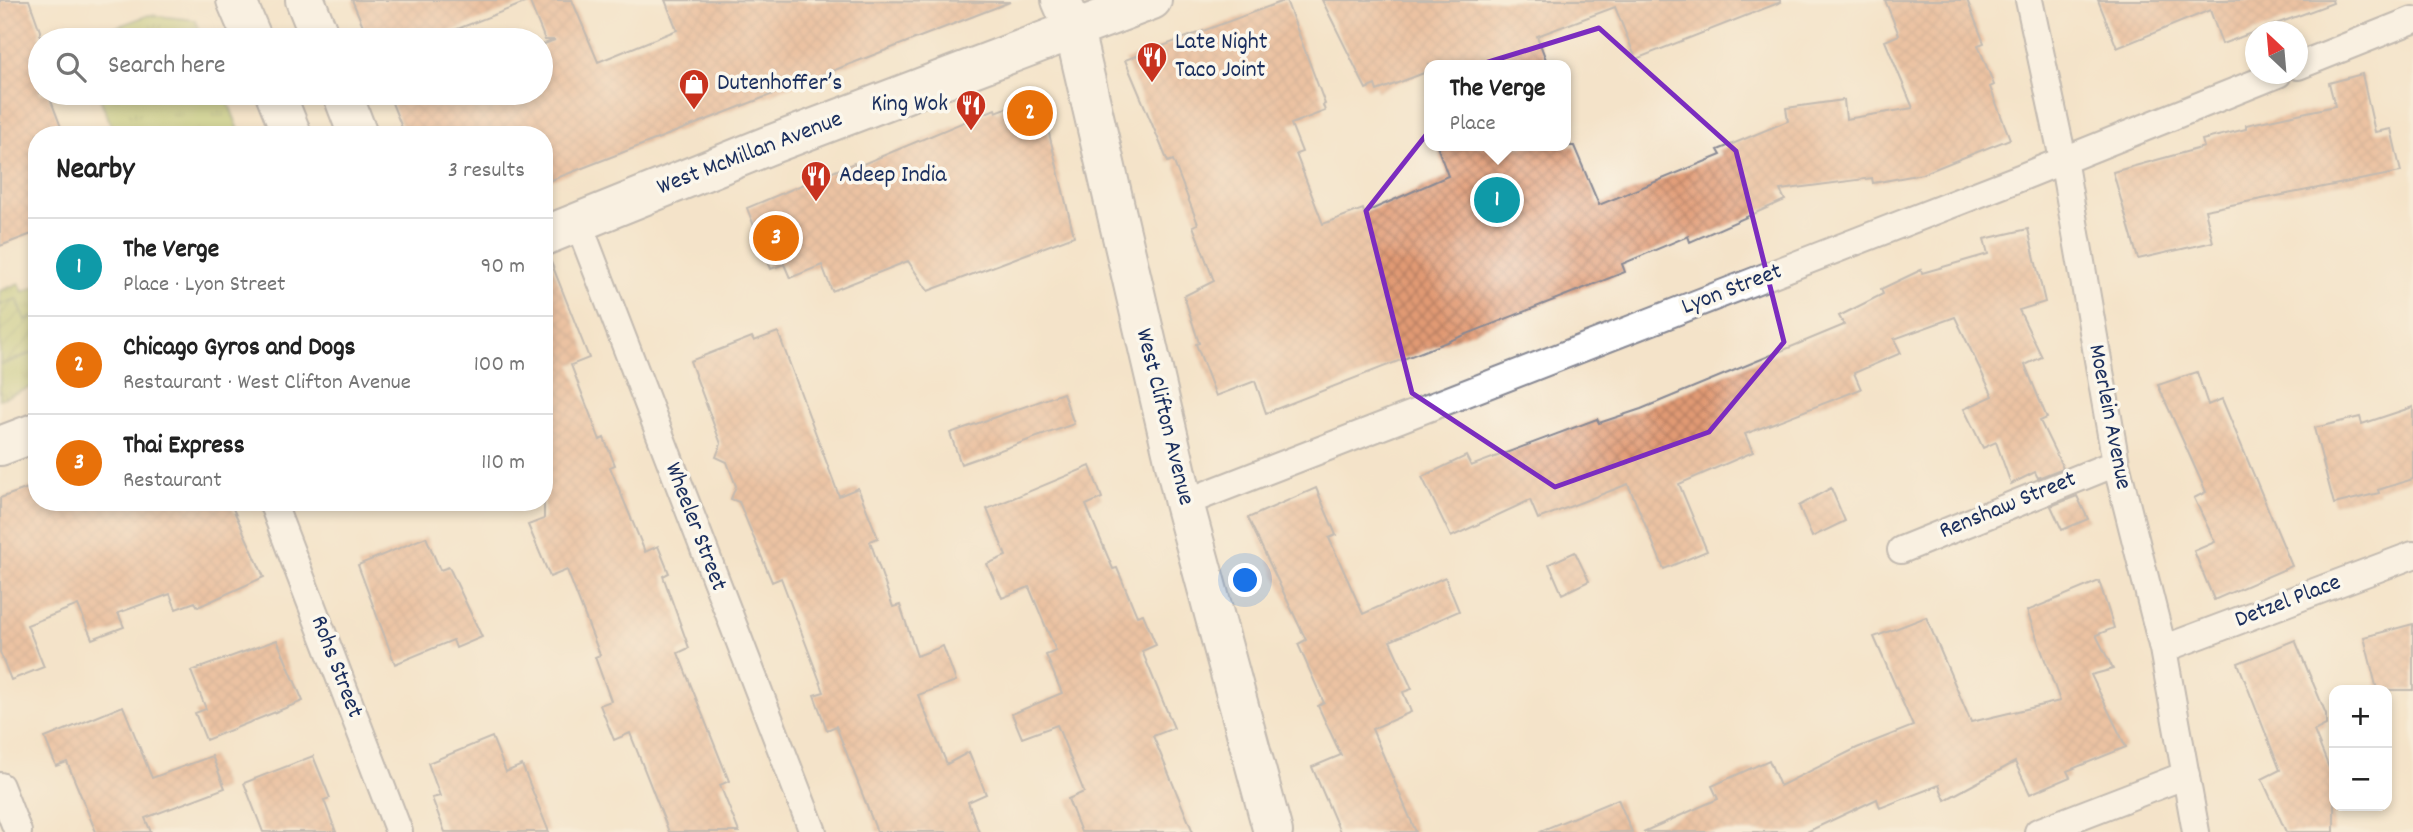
<!DOCTYPE html>
<html lang="en">
<head>
<meta charset="utf-8">
<style>
	:root { --surface:#fff; --page:#f2f2f2; --text:#222; --muted:#767676; --line:#e0e0e0; --accent:#111827 }
	body { margin:0; font-family:Dekko,sans-serif; background:var(--page); color:var(--text) }
	.controls { position:absolute; right:21px; bottom:21px; display:grid; overflow:hidden; border-radius:14px; box-shadow:0 4px 10px #0003 }
	.controls button { width:63px; height:63px; display:grid; place-items:center; padding:0; border:0; border-bottom:2px solid var(--line); background:var(--surface); color:var(--text); font:35px sans-serif }
	.compass { position:absolute; left:2245px; top:21px; width:63px; height:63px; border-radius:50%; background:var(--surface); box-shadow:0 4px 10px #0003; rotate:334deg }
	.you { position:absolute; left:1246px; top:581px; width:24px; height:24px; margin:-18px; border:5px solid #fff; border-radius:50%; background:#1a73e8; box-shadow:0 0 0 10px #1a73e833 }
	.badge { display:grid; place-items:center; width:46px; height:46px; border-radius:50%; background:var(--accent); color:#fff; font-size:23px; font-weight:700 }
	.pin { position:absolute; translate:-50% -50%; border:4px solid #fff; box-shadow:0 2px 7px #0006 }
	.popup { position:absolute; left:1424px; top:60px; width:147px; height:91px; box-sizing:border-box; display:grid; place-content:center; border-radius:14px; background:var(--surface); filter:drop-shadow(0 2px 5px #0005); font-size:23px; white-space:nowrap; color:var(--muted) }
	.popup b { font-size:26px; color:var(--text) }
	.popup::after { content:''; position:absolute; left:50%; top:100%; margin-left:-14px; border:14px solid transparent; border-top-color:var(--surface) }
	.list { margin:0; padding:0; list-style:none }
	h2 { display:flex; justify-content:space-between; align-items:center; height:91px; margin:0; padding:0 28px; font-size:30px }
	h2 small { font-size:23px; font-weight:400; color:var(--muted) }
	.list li { display:grid; grid-template-columns:46px 1fr auto; gap:21px; align-items:center; box-sizing:border-box; height:98px; padding:0 28px; border-top:2px solid var(--line) }
	.list b { display:block; font-size:26px; white-space:nowrap }
	.list p { margin:0; font-size:23px; white-space:nowrap; color:var(--muted) }
	.list em { font-size:23px; font-style:normal; color:var(--muted) }
	.icon { flex:none; width:38px; height:38px; fill:none; stroke:currentColor; stroke-width:2; stroke-linecap:round; stroke-linejoin:round }
	.map { position:relative; flex:none; width:2413px; height:832px; overflow:hidden }
	.search { position:absolute; background:var(--surface); box-shadow:0 4px 10px #0003; left:28px; top:28px; width:525px; height:77px; display:flex; align-items:center; gap:18px; box-sizing:border-box; padding:0 24px; border-radius:38px; color:var(--muted); font-size:26px }
	.panel { position:absolute; background:var(--surface); box-shadow:0 4px 10px #0003; left:28px; top:126px; width:525px; height:385px; border-radius:28px }
	.map>svg:first-child { display:block }
	.grass { fill:url(#grass-tufts); stroke:#647861; stroke-width:2 }
	.garden { fill:url(#garden-furrows); stroke:#647861; stroke-width:2 }
	.building { fill:url(#building-cross-hatch) }
	.lines { fill:none; stroke-linecap:round; stroke-linejoin:round }
	.minor-casing { stroke:#888994; stroke-width:30 }
	.secondary-casing { stroke:#888994; stroke-width:42 }
	.minor { stroke:#fff; stroke-width:26 }
	.secondary { stroke:#fff; stroke-width:38 }
	.marked { fill:none; stroke:#7b2cbf; stroke-width:5; stroke-linejoin:round }
	.labels { text-anchor:middle; dominant-baseline:central; stroke-width:7; stroke-linejoin:round; paint-order:stroke }
	.poi-label { font-size:24px; fill:#1b2f5e; stroke:#fbf7ec; text-anchor:start }
	.street-label { font-size:24px; fill:#1b2f5e; stroke:#fbf7ec }
</style>
</head>
<body>
<div class="map">
<svg width="2413" height="832" viewBox="0 0 2413 832">
	<defs>
		<pattern id="grass-tufts" width="24" height="20" patternUnits="userSpaceOnUse" patternTransform="scale(1.75)"><rect width="24" height="20" fill="#acc064"/><path d="M3 7l-1-3M5 7V3M7 7l1-3M15 17l-1-3M17 17v-4M19 17l1-3" fill="none" stroke="#8b9c56"/></pattern>
		<pattern id="garden-furrows" width="10" height="10" patternUnits="userSpaceOnUse" patternTransform="scale(1.75)"><rect width="10" height="10" fill="#acc064"/><path d="M-1 1l2-2M0 10L10 0M9 11l2-2" fill="none" stroke="#8b9c56"/></pattern>
		<pattern id="building-cross-hatch" width="8" height="8" patternUnits="userSpaceOnUse" patternTransform="scale(1.75)"><rect width="8" height="8" fill="#e19a73"/><path d="M0 0l8 8M0 8l8-8" fill="none" stroke="#b67e62"/></pattern>
	</defs>
	<rect width="100%" height="100%" fill="#fbf7ec"/>
	<filter id="ink" filterUnits="userSpaceOnUse"><feTurbulence type="fractalNoise" baseFrequency=".0143" numOctaves="2"/><feDisplacementMap in="SourceGraphic" scale="14" xChannelSelector="R" yChannelSelector="G"/><feConvolveMatrix kernelMatrix="1 2 1 2 8 2 1 2 1" color-interpolation-filters="sRGB"/></filter>
	<filter id="wash" filterUnits="userSpaceOnUse"><feTurbulence type="fractalNoise" baseFrequency=".00686" numOctaves="4" result="noise"/><feDisplacementMap in="SourceGraphic" scale="28" xChannelSelector="R" yChannelSelector="G"/><feGaussianBlur stdDeviation="1.57" result="paint"/><feColorMatrix in="noise" values="0 0 0 0 0 0 0 0 0 0 0 0 0 0 0 0 0 1.4 0 .05"/><feComposite in="paint" operator="in"/></filter>
	<g filter="url(#wash)">
		<rect width="100%" height="100%" fill="#f4e3c9"/>
		<path class="grass" d="M149,15L195,20L203,40H117L113,28Z
			M98,93H222L225,94L241,135H115Z
			M19,283L23,292L37,286V316L25,320L17,299L0,305V291Z
			M37,351V385L0,399V365Z"/>
		<path class="garden" d="M17,299L25,320L37,316V351L0,365V305Z"/>
		<g id="blocks">
			<path class="building" d="M0,0H29L40,31V93H48L64,135H37V232L0,246Z
				M352,0H527V2L429,40H369Z
				M529,0H572L598,62L677,30L665,0L1010,2L544,183V135H405L392,103L418,93H495L499,103L523,93H541V85L544,84V44L555,40H545Z
				M1286,0L1325,104L1323,105L1325,111L1291,124L1302,152L1296,154L1323,224L1363,209L1364,213L1448,176L1437,146H1574L1599,205L1721,155L1718,150L1788,121L1786,108L1844,100L1846,119L1913,108L1885,41L1899,35L1885,0H1967L1984,43L1978,45L1994,85L1990,87L2010,139L1922,174L1873,183L1872,178L1780,190L1785,200L1690,242L1688,236L1622,264L1625,272L1266,413L1255,381L1216,396L1196,344L1199,343L1184,296L1214,281L1193,226L1198,224L1173,160L1168,162L1125,60Z
				M1322,0H1780L1781,2L1636,59L1615,7L1537,36L1548,65H1429V71L1377,91L1375,85L1366,89Z
				M2098,0H2332L2333,3L2222,44L2210,10L2117,48Z
				M2362,74L2375,132L2391,129L2401,172L2205,210L2213,242L2138,259L2113,172L2204,147L2202,140L2246,129V125L2335,106L2329,83Z
				M1030,99L1042,105L1074,236L928,291L908,261L832,291L822,265L790,278L784,264L771,269L747,208L854,163L856,167L995,109L996,112Z
				M2028,229L2045,302L2019,310L2042,357L2025,365L2047,418L2040,421L2063,468L2038,478L2035,472L2011,484L1996,442L1983,448L1964,409L1993,396L1955,317L1894,339L1901,353L1854,373L1861,389L1745,434L1753,452L1679,484L1707,551L1664,569L1628,484L1538,519L1530,500L1451,537L1422,477L1466,456L1471,466L1597,419L1599,423L1641,409L1844,325L1839,316L1883,294L1881,289L1921,270L1922,273L1988,254L1984,239Z
				M544,257H549L589,358L571,365L600,440L604,438L615,465L610,467L645,552L658,546L669,573L663,576L689,648L678,653L729,781L720,785L739,832H669L630,733L614,740L600,705L611,701L595,657L600,655L567,570L550,577L528,525L544,519Z
				M778,332L839,496L858,488L878,538L870,541L893,607L900,605L917,656L943,646L956,681L918,695L947,764L969,752L986,794L968,802L979,832H877L836,726L827,730L814,695L824,692L781,578L772,582L739,502L731,499L736,486L727,462L716,457L721,444L690,361L752,337L754,341Z
				M2197,372L2208,405L2222,399L2292,566L2214,600L2194,551L2215,542L2194,498L2206,492L2158,385Z
				M1063,393L1074,424L961,464L950,433Z
				M2413,407V479L2378,490L2379,493L2334,504L2314,428L2360,417L2362,424Z
				M1090,466L1102,498L1086,505L1113,569L1117,568L1137,616L1143,614L1156,645L1142,651L1174,728L1153,736L1193,832H1081L1068,799L1084,792L1057,725L1022,738L1012,714L1062,693L1046,655L1056,651L1029,587L1002,598L987,564L1006,556L987,509Z
				M37,485V502H230L264,577L198,607L195,602L176,609L170,594L118,613L124,627L92,639L78,605L27,625L44,667L11,680L0,652V498Z
				M1316,488L1336,535L1329,538L1363,614L1445,577L1459,611L1390,641L1412,689L1403,692L1411,712L1372,729L1416,832H1340L1312,767L1341,755L1318,706L1324,703L1298,644L1306,640L1248,518Z
				M1831,488L1845,521L1812,537L1799,506Z
				M2077,496L2088,519L2062,530L2051,506Z
				M426,537L440,570L449,567L482,637L456,648L453,640L395,664L358,565Z
				M1575,552L1589,581L1562,594L1549,564Z
				M2099,581L2114,628L2096,635L2113,669L2091,675L2126,747L2067,771L2070,777L2030,794L2015,762L1945,800L1939,785L1880,808L1877,799L1807,832H1643L1718,799L1712,786L1769,760L1780,786L1857,748L1913,726L1874,637L1926,617L1971,722L2060,701L2027,611Z
				M2413,624V690H2377L2364,637Z
				M277,640L303,701L206,740L195,713L206,709L191,671Z
				M2295,640L2326,714V725L2314,731L2334,780V832H2286L2262,779L2280,770L2238,663Z
				M123,706L152,778L212,756L225,788L145,818L151,832H96L67,762L56,766L45,738Z
				M492,737L506,772L522,765L549,832H445L432,798L440,796L428,763Z
				M313,756L330,798L324,800L336,832H263L244,783Z
				M1618,799L1632,832H1541L1540,831Z"/>
		</g>
	</g>
	<g filter="url(#ink)">
		<use href="#blocks" fill-opacity="0" stroke="#888994" stroke-width="2"/>
		<g class="lines">
			<g class="minor-casing">
				<path id="minor" d="M2029,0L2063,159L2116,463L2163,649L2196,832
					M2298,66L2413,20
					M578,222L813,832
					M272,502L399,832
					M1184,503L2022,177L2278,74
					M1901,550L2116,463
					M2163,649L2413,555
					M0,786L18,832
					M2038,832L2186,775"/>
			</g>
			<g class="secondary-casing">
				<path id="secondary" d="M236,0L253,40
					M305,0L321,40
					M1061,0L1074,30L1184,503L1273,832
					M275,93L292,135
					M342,93L358,135
					M544,236L767,146L1152,0
					M0,446L37,432"/>
			</g>
			<use href="#minor" class="minor"/>
			<use href="#secondary" class="secondary"/>
		</g>
	</g>
	<path d="M0 0H2413V832H0ZM1599,28L1736,151L1784,342L1709,432L1555,487L1412,393L1366,211L1482,64Z" fill="#f4e3c9" fill-opacity=".55" fill-rule="evenodd"/>
	<path class="marked" d="M1599,28L1736,151L1784,342L1709,432L1555,487L1412,393L1366,211L1482,64Z"/>
	<defs>
		<g id="restaurant-pin" transform="scale(1.575)"><path d="M0 17L-7.5 6A9.5 9.5 0 1 1 7.5 6Z" fill="#c8321e" stroke="#fbf7ec"/><path d="M-5-6h1v4h1v-4h1v4h1v-4h1v5L-1.5 .5V6h-2V.5L-5-1ZM5-6V6H3V1.5H1.5Q1.5-4 5-6Z" fill="#fff"/></g>
		<g id="shop-pin" transform="scale(1.575)"><path d="M0 17L-7.5 6A9.5 9.5 0 1 1 7.5 6Z" fill="#c8321e" stroke="#fbf7ec"/><path d="M-5-2.5h2.3a2.7 3.5 0 0 1 5.4 0H5L5.5 6h-11ZM-1.5-2.5h3a1.5 2.3 0 0 0-3 0Z" fill="#fff"/></g>
	</defs>
	<g fill-rule="evenodd">
		<use href="#restaurant-pin" x="1152" y="57"/>
		<use href="#shop-pin" x="694" y="84"/>
		<use href="#restaurant-pin" x="971" y="105"/>
		<use href="#restaurant-pin" x="816" y="176"/>
	</g>
	<g class="labels">
		<g class="poi-label">
			<text x="1175" y="43">Late Night<tspan x="1175" dy="28">Taco Joint</tspan></text>
			<text x="717" y="84">Dutenhoffer’s</text>
			<text x="948" y="105" text-anchor="end">King Wok</text>
			<text x="839" y="176">Adeep India</text>
		</g>
		<g class="street-label">
			<text transform="translate(750 154) rotate(-21)">West McMillan Avenue</text>
			<text transform="translate(1732 290) rotate(-21)">Lyon Street</text>
			<text transform="translate(1164 417) rotate(76)">West Clifton Avenue</text>
			<text transform="translate(2109 417) rotate(79)">Moerlein Avenue</text>
			<text transform="translate(2008 506) rotate(-22)">Renshaw Street</text>
			<text transform="translate(695 527) rotate(69)">Wheeler Street</text>
			<text transform="translate(2288 602) rotate(-21)">Detzel Place</text>
			<text transform="translate(336 667) rotate(69)">Rohs Street</text>
		</g>
	</g>
</svg>
<div class="controls">
<button>+</button>
<button>−</button>
</div>
<svg class="compass" viewBox="-18 -18 36 36"><path d="M0-13l5 13h-10z" fill="#e53935"/><path d="M0 13l5-13h-10z" fill="#767676"/></svg>
<div class="you"></div>
<div class="pin badge" style="left:1497px;top:200px;background:#0f9aa8">1</div>
<div class="popup"><b>The Verge</b>Place</div>
<div class="pin badge" style="left:1030px;top:113px;background:#e8710a">2</div>
<div class="pin badge" style="left:776px;top:238px;background:#e8710a">3</div>
<div class="search"><svg class="icon" aria-label="search" viewBox="0 0 24 24"><circle cx="10" cy="10" r="6"/><path d="M15 15l6 6"/></svg>Search here</div>
<section class="panel">
<h2>Nearby<small>3 results</small></h2>
<ul class="list">
<li><span class="badge" style="background:#0f9aa8">1</span><div><b>The Verge</b><p>Place · Lyon Street</p></div><em>90 m</em></li>
<li><span class="badge" style="background:#e8710a">2</span><div><b>Chicago Gyros and Dogs</b><p>Restaurant · West Clifton Avenue</p></div><em>100 m</em></li>
<li><span class="badge" style="background:#e8710a">3</span><div><b>Thai Express</b><p>Restaurant</p></div><em>110 m</em></li>
</ul>
</section>
</div>
</body>
</html>
